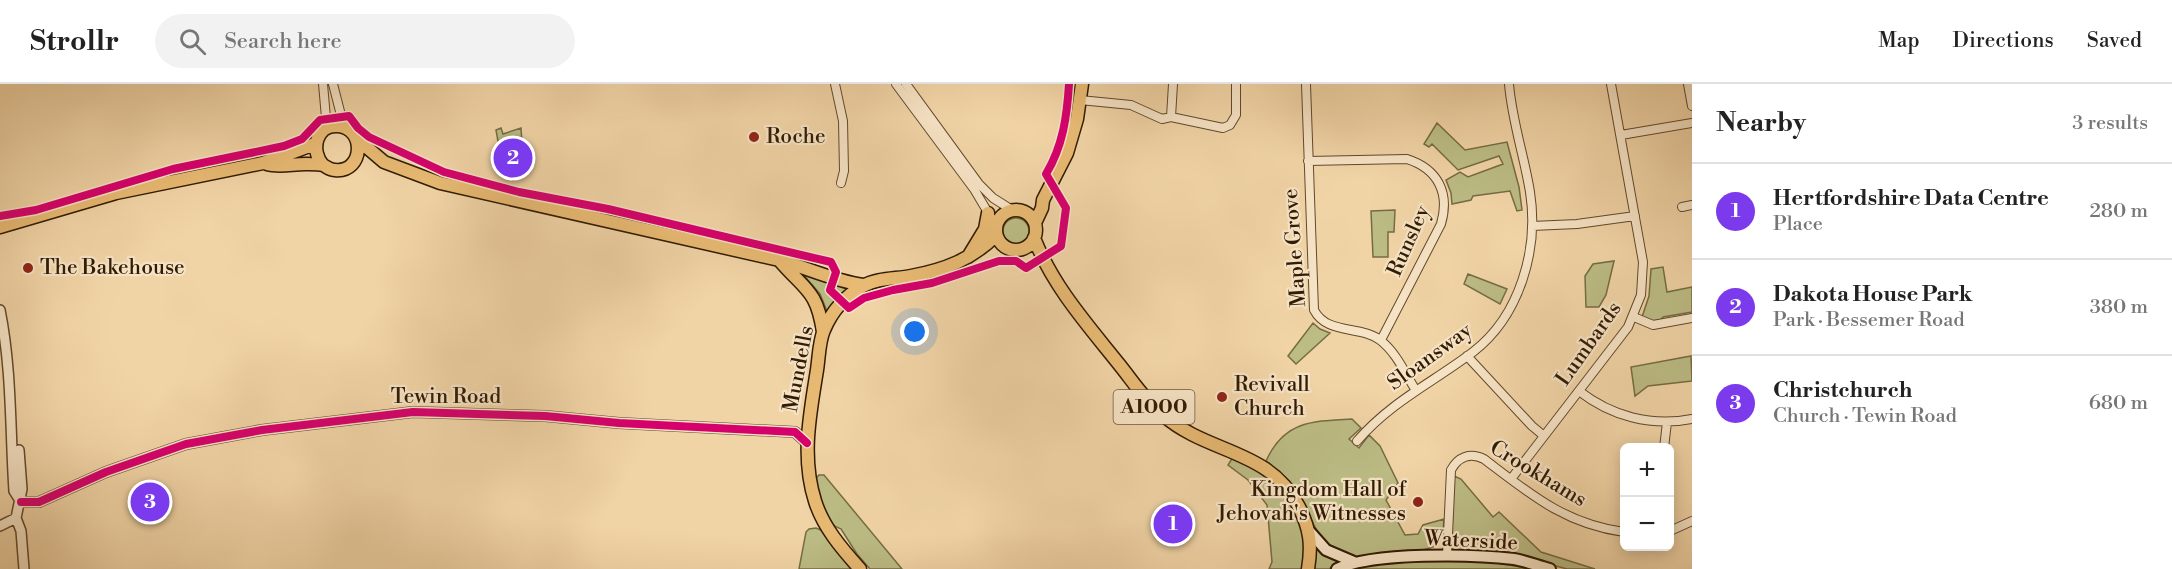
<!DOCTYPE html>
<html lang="en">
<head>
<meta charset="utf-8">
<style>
	:root { --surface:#fff; --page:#f2f2f2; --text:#222; --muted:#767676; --line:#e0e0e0; --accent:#7c3aed }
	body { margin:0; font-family:"Libre Bodoni",serif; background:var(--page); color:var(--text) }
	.controls { position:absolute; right:18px; bottom:18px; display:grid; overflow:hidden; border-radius:9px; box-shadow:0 3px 15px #0003 }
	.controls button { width:54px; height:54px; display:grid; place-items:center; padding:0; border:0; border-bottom:2px solid var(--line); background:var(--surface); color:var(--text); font:30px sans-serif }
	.you { position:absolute; left:915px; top:248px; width:21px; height:21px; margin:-15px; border:4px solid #fff; border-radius:50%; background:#1a73e8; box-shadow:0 0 0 9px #1a73e833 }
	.badge { display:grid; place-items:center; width:39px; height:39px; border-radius:50%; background:var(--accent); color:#fff; font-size:20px; font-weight:700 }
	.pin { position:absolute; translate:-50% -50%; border:3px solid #fff; box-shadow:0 2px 6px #0006 }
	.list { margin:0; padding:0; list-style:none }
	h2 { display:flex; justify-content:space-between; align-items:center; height:78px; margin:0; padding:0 24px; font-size:26px }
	h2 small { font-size:20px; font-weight:400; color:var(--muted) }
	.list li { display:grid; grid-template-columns:39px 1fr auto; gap:18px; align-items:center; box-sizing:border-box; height:96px; padding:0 24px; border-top:2px solid var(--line) }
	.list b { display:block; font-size:22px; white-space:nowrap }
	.list p { margin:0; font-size:20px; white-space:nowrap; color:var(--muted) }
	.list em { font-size:20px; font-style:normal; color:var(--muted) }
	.icon { flex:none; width:33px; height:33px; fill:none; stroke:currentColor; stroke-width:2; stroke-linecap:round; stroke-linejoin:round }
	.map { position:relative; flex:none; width:1692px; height:485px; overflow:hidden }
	header { display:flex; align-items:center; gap:36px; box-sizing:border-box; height:84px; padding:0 30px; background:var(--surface); border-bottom:2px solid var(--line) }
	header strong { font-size:28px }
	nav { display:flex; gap:33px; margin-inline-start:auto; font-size:21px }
	.search { width:420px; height:54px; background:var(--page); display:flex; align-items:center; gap:15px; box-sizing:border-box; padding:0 21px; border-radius:33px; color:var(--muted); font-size:22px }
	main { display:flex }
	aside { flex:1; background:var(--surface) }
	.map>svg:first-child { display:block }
	.green { fill:#bcbc85; stroke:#766c44; stroke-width:1.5 }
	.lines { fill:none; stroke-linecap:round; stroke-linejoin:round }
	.minor-casing { stroke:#61492c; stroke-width:10 }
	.tertiary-casing { stroke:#61492c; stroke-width:12 }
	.secondary-casing { stroke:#311b04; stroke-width:14 }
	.primary-casing { stroke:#311b04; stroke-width:15 }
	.minor { stroke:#f6e3c5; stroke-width:8 }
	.tertiary { stroke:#f6e3c5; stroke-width:9 }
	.secondary { stroke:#f6e3c5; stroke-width:10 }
	.primary { stroke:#e8ba73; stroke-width:12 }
	.cycleway-casing { stroke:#f6e3c5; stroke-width:11 }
	.cycleway { stroke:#d6006c; stroke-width:8 }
	.poi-dot { fill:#8f2418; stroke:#f6e3c5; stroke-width:2 }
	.labels { text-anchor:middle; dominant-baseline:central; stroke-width:4.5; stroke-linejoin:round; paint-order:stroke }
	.shield { fill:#f6e3c5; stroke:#6c573e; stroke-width:1.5 }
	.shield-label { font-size:20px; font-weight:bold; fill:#311b04 }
	.poi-label { font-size:21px; fill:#311b04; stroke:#f6e3c5; text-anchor:start }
	.street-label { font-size:21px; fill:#311b04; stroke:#f6e3c5 }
</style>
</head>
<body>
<header>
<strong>Strollr</strong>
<div class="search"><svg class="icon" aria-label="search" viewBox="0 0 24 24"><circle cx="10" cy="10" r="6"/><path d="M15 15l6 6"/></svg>Search here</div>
<nav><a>Map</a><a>Directions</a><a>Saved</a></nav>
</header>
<main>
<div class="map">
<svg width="1692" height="485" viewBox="0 0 1692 485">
	<rect width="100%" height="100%" fill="#f1d4a6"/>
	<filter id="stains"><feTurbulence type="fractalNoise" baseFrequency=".00333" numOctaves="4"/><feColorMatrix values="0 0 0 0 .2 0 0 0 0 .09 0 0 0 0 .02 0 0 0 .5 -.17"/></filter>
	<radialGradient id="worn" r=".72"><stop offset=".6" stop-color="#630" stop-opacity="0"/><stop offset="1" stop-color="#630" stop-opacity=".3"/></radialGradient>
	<path class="green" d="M1437,39L1465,66L1507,58L1519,103L1522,126L1517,127L1510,107L1473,112L1471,116L1452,120L1451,109L1446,96L1460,88L1468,93L1503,80L1499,72L1458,86L1432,60L1429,63L1424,60Z
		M501,44L503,50L521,44L524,90L513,96C502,83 499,63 496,46Z
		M1395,126L1394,148H1388V173H1373L1371,127Z
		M1003 147a13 13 0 1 1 26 0a13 13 0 1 1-26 0Z
		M1614,177L1606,211L1599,223H1586L1585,192L1593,180Z
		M1663,183L1667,208L1692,203V228L1663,233L1659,238L1652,239L1642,233L1649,212L1651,185Z
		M800,187L825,198L849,204L840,212L827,227L820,210Z
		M1468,190L1507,205L1500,220L1464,200Z
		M1313,239L1320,245L1330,249L1296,280L1288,272Z
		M1691,272L1692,297L1648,302L1635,312L1631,283Z
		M1352,335L1361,344L1349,355L1359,364L1369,351L1380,362L1398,399L1386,416L1405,451L1418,450L1423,441L1444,435L1443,450L1437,461C1421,469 1400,469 1382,471C1370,472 1356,475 1345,472C1318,463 1314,437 1301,415C1292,400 1280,388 1266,377C1284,337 1312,337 1352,335Z
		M1233,373C1263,385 1289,408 1301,439C1307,453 1304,470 1304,485H1269L1272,478L1267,421L1248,396L1228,381Z
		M819,391H824L902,485H870L857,470L841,445C823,440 819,412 815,395Z
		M1454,392L1461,395L1493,433L1499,428L1541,468L1595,485H1567L1530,475L1458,462L1453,454L1452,447Z
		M816,444L823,447L851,485H799L806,448L809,445Z
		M1317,463L1336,476L1337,479L1329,485H1314L1315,464Z
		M1430,476L1490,478L1533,485H1344L1374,480Z"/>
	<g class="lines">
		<g class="minor-casing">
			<path id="minor" d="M323,0L327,45
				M333,0L344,43
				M835,0L843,37L844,87L841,99
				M896,0L974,105L996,142
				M906,0L979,100L993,114L1012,126
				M1306,0L1314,226C1327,251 1360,241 1380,256C1396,268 1405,289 1415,305
				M1688,0L1692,22
				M1080,16L1131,21L1162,35L1171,33L1223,44L1230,41L1236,31V0
				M1171,33L1173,0
				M1621,51L1692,39
				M1308,77L1407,75C1438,85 1450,109 1441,140L1381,256
				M1682,123L1692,121
				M1532,142L1577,140L1635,132
				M1634,233L1653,241L1692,234
				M1467,272L1532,342L1544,352
				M1579,307C1611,332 1651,343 1692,335
				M1357,357C1392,317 1432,299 1473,268C1520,232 1539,165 1530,108C1524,71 1512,37 1509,0
				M1664,364L1667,338
				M1511,395L1628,243L1641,211L1643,178L1611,0
				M1670,447L1692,437
				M1447,472L1451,386C1458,373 1470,368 1484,375C1530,410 1565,440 1624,448"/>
		</g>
		<g class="tertiary-casing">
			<path id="tertiary" d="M0,226C12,286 10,346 14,407L21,418
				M19,366L22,405L16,434L21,447L24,485
				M21,418H39L106,388L186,360L262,346L413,328L545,332L619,339L795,348L807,359
				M0,442L16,434"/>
		</g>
		<g class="secondary-casing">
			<path id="secondary" d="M1310,448L1326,466L1354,478
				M1337,485C1373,468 1473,470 1514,475C1526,477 1538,482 1550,485"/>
		</g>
		<g class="primary-casing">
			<path id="primary" d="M357,55L384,78L440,99L779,176C808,184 834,197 863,201
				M267,80C281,84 295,79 309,80C313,80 319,80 323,81C327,83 330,86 335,86C364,89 366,44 338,42C316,40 310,67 323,81
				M996 146a20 20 0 1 1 40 0a20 20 0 1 1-40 0Z
				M1035,139L1042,124L1043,116L1067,69L1077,35L1082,0
				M0,143L116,109L263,79L315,60
				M1034,154C1053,202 1086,239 1118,279C1132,296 1145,317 1163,331C1209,371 1269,364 1299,423C1310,445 1312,461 1308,485
				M968,173L985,145L988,129
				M780,177C805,206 817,206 823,248
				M860,485C842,465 823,443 815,417C801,373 810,330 817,286C819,273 819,257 824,246C832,227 845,212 863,202C877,194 895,195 911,192C944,186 973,175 996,151"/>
		</g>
		<use href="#minor" class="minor"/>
		<use href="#tertiary" class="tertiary"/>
		<use href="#secondary" class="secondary"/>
		<use href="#primary" class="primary"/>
		<g class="cycleway-casing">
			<path id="cycleway" d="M0,132L36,126L173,85L284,62L302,55L320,36L349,32L358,44L369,53L444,88L519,108L608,125L831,178L836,188L830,206L849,224L864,214L893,206L932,199L999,177H1016L1026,184L1061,162L1066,124L1046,90C1063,62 1067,32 1069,0
				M21,418H39L106,388L186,360L262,346L413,328L545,332L619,339L795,348L807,359"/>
		</g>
		<use href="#cycleway" class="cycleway"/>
	</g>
	<g class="poi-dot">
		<circle cx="754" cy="53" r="6"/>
		<circle cx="28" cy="184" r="6"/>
		<circle cx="1222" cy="313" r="6"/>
		<circle cx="1418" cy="418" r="6"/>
	</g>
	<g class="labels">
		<rect class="shield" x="1113.5" y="306" width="81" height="34" rx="4.5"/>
		<g class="shield-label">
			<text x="1154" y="323">A1000</text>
		</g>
		<g class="poi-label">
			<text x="766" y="53">Roche</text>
			<text x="40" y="184">The Bakehouse</text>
			<text x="1234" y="301">Revivall<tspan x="1234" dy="24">Church</tspan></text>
			<text x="1406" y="406" text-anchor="end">Kingdom Hall of<tspan x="1406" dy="24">Jehovah's Witnesses</tspan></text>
		</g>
		<g class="street-label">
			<text transform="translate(1409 157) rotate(-66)">Runsley</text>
			<text transform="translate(1295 164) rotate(-94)">Maple Grove</text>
			<text transform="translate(1589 260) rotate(-55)">Lumbards</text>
			<text transform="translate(1430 273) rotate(-36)">Sloansway</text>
			<text transform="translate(799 285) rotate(-79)">Mundells</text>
			<text x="446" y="313">Tewin Road</text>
			<text transform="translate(1538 390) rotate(31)">Crookhams</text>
			<text transform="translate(1471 457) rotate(3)">Waterside</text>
		</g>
	</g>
	<rect width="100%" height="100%" filter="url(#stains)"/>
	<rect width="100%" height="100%" fill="url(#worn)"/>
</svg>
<div class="controls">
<button>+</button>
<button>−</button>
</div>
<div class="you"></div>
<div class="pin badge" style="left:1173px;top:440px">1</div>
<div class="pin badge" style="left:513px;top:74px">2</div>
<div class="pin badge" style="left:150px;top:418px">3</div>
</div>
<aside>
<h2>Nearby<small>3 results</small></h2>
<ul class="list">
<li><span class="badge">1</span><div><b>Hertfordshire Data Centre</b><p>Place</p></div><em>280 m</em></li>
<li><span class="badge">2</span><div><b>Dakota House Park</b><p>Park · Bessemer Road</p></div><em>380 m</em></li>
<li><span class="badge">3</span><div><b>Christchurch</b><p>Church · Tewin Road</p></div><em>680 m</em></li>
</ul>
</aside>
</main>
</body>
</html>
